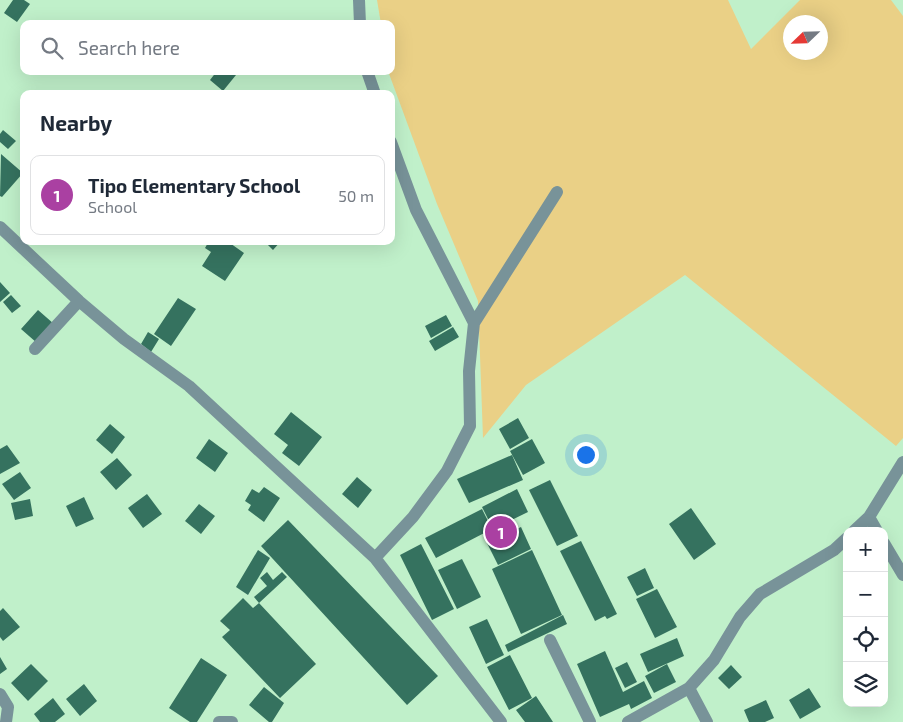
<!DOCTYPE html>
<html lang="en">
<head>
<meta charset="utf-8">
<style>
	:root { --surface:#fff; --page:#f2f2f3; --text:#1f2937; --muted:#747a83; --line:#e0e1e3; --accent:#aa40a2 }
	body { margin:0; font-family:"Exo 2",sans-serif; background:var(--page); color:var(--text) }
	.controls { position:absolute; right:15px; bottom:15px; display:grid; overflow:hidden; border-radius:10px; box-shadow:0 5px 20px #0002 }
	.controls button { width:45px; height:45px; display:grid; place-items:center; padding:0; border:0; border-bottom:1px solid var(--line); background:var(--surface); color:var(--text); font:25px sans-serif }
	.compass { position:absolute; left:783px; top:15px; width:45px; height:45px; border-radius:50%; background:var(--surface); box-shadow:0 5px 20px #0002; rotate:247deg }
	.you { position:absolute; left:585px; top:454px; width:18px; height:18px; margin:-12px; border:4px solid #fff; border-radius:50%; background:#1a73e8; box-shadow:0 0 0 8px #1a73e833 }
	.badge { display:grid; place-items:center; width:32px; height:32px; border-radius:50%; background:var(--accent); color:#fff; font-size:16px; font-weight:700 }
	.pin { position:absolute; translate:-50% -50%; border:2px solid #fff; box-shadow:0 1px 5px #0006 }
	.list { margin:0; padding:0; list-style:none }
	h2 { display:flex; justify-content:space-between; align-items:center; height:65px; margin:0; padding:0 20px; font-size:21px }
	h2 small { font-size:16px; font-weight:400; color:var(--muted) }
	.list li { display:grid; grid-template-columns:32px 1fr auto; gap:15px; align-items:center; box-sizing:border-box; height:80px; margin:0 10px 10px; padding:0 10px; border:1px solid var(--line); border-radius:10px }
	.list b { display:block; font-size:19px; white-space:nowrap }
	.list p { margin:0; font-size:16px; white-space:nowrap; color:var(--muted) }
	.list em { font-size:16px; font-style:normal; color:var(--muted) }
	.icon { flex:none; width:28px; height:28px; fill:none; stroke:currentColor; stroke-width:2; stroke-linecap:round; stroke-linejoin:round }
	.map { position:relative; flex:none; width:903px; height:722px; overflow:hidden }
	.search { position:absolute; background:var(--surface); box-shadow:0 5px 20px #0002; left:20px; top:20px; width:375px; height:55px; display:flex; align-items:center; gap:12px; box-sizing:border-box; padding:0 18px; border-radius:10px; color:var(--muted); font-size:19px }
	.panel { position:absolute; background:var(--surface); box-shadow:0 5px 20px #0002; left:20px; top:90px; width:375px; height:155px; border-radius:10px }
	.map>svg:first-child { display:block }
	.green { fill:#ead086; fill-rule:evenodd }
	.building { fill:#35725f }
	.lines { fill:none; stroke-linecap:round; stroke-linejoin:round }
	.minor { stroke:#789399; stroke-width:12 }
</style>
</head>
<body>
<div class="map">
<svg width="903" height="722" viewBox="0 0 903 722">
	<rect width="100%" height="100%" fill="#c0f0ca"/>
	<path class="green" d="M377,0H728L751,49L800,0H891L903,16V438L896,446L685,275L526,385L483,438L478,301L437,204L388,71H391V24H381ZM790,22H820V52H790Z"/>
	<path class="building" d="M13,0H24L30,4L17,22L4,13Z
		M217,71H231L236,75L223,91L210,80Z
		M3,130L16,141L8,149L0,142V134Z
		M1,154L23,173L2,197L0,196Z
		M209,241H227L244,253L225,281L202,266L211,252L205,248Z
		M264,241H281L273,250Z
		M0,282L10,293L0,302Z
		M11,295L21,306L12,313L3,302Z
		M178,298L196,309L171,346L154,334Z
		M38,310L54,324L37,343L21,329Z
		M446,315L452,326L431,338L425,326Z
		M453,327L459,337L435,351L429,341Z
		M148,332L159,339L151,352L141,344Z
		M291,412L322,437L299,466L282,453L288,445L274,434Z
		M518,418L529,438L510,449L499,429Z
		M110,424L125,437L112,454L96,440Z
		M209,439L228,453L215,472L196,458Z
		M532,439L545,463L523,475L510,451Z
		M7,445L20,463L0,474V449Z
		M512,455L523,480L469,503L457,479Z
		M117,458L132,475L116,490L100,472Z
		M20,472L31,488L14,500L2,484Z
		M357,477L372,490L358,508L342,494Z
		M550,480L578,536L557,546L529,490Z
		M264,487L280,498L264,522L248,510L251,505L245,501L252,489L259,493Z
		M517,489L528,512L493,529L482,507Z
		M147,494L162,514L143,528L128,508Z
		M84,497L94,519L76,527L66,506Z
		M30,499L33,516L15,520L11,503Z
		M199,504L215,516L201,534L185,521Z
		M691,508L716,544L694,560L669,524Z
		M482,509L492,529L436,558L425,538Z
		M288,520L438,676L407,705L261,546Z
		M521,527L531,549L498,565L487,543Z
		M581,541L617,614L607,619L605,616L595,621L560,551Z
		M421,544L454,609L432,620L400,555Z
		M258,550L270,558L248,595L236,587Z
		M532,550L562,615L521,634L492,569Z
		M462,559L481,597L457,609L438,570Z
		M645,568L654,588L637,596L627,577Z
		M267,572L273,580L282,572L287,577L259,603L254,597L267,586L260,578Z
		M657,589L677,627L655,638L636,599Z
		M243,598L253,608L259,603L316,664L280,698L222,637L230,630L220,621Z
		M3,608L20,627L3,641L0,637V611Z
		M563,615L567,624L508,652L505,645Z
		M487,619L504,655L486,664L469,627Z
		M677,638L684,656L648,672L640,654Z
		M605,651L623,692L644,681L652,698L631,709L629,704L600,717L577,664Z
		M510,655L532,698L509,710L487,667Z
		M0,657L7,669L0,674Z
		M201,658L227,675L197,722H190L169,708Z
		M627,662L637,682L625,688L615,668Z
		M31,664L48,681L28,701L11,683Z
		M667,664L676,682L654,693L645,676Z
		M731,665L742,677L729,689L718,678Z
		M84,684L97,701L80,716L66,699Z
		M264,687L284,703L272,722H269L249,705Z
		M809,688L821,707L800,719L789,700Z
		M536,696L553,722H525L516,710Z
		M53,698L65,714L55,722H40L34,714Z
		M766,700L774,718L765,722H749L744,710Z"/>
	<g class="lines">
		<path class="minor" d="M359,0L360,24
			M367,71L375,94
			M391,142L416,210L474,323
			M0,227L79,301L124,339L189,386L375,558L501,722
			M35,349L79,301
			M869,517L877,531
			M854,531L869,517L903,462
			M884,543L903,575
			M375,558L413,517L447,471L470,426L469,371L474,323L557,192
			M550,640L590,722
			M689,688L707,722
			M0,694L8,707L6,722
			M219,722H232
			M628,722L689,688L714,660L740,617L760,594L834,550L847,538"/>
	</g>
</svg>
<div class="controls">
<button>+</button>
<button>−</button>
<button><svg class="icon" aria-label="locate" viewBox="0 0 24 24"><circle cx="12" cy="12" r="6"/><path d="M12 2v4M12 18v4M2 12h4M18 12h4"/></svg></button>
<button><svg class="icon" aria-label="layers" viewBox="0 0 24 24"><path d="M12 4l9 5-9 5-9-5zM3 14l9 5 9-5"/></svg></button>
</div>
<svg class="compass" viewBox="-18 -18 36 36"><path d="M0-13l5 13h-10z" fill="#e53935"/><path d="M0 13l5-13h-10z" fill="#747a83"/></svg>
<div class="you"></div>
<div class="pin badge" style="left:501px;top:532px">1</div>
<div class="search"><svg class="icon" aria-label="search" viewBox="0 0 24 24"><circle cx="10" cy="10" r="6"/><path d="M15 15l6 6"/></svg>Search here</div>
<section class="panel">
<h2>Nearby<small></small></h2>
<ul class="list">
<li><span class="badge">1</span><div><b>Tipo Elementary School</b><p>School</p></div><em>50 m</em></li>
</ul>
</section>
</div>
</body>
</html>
